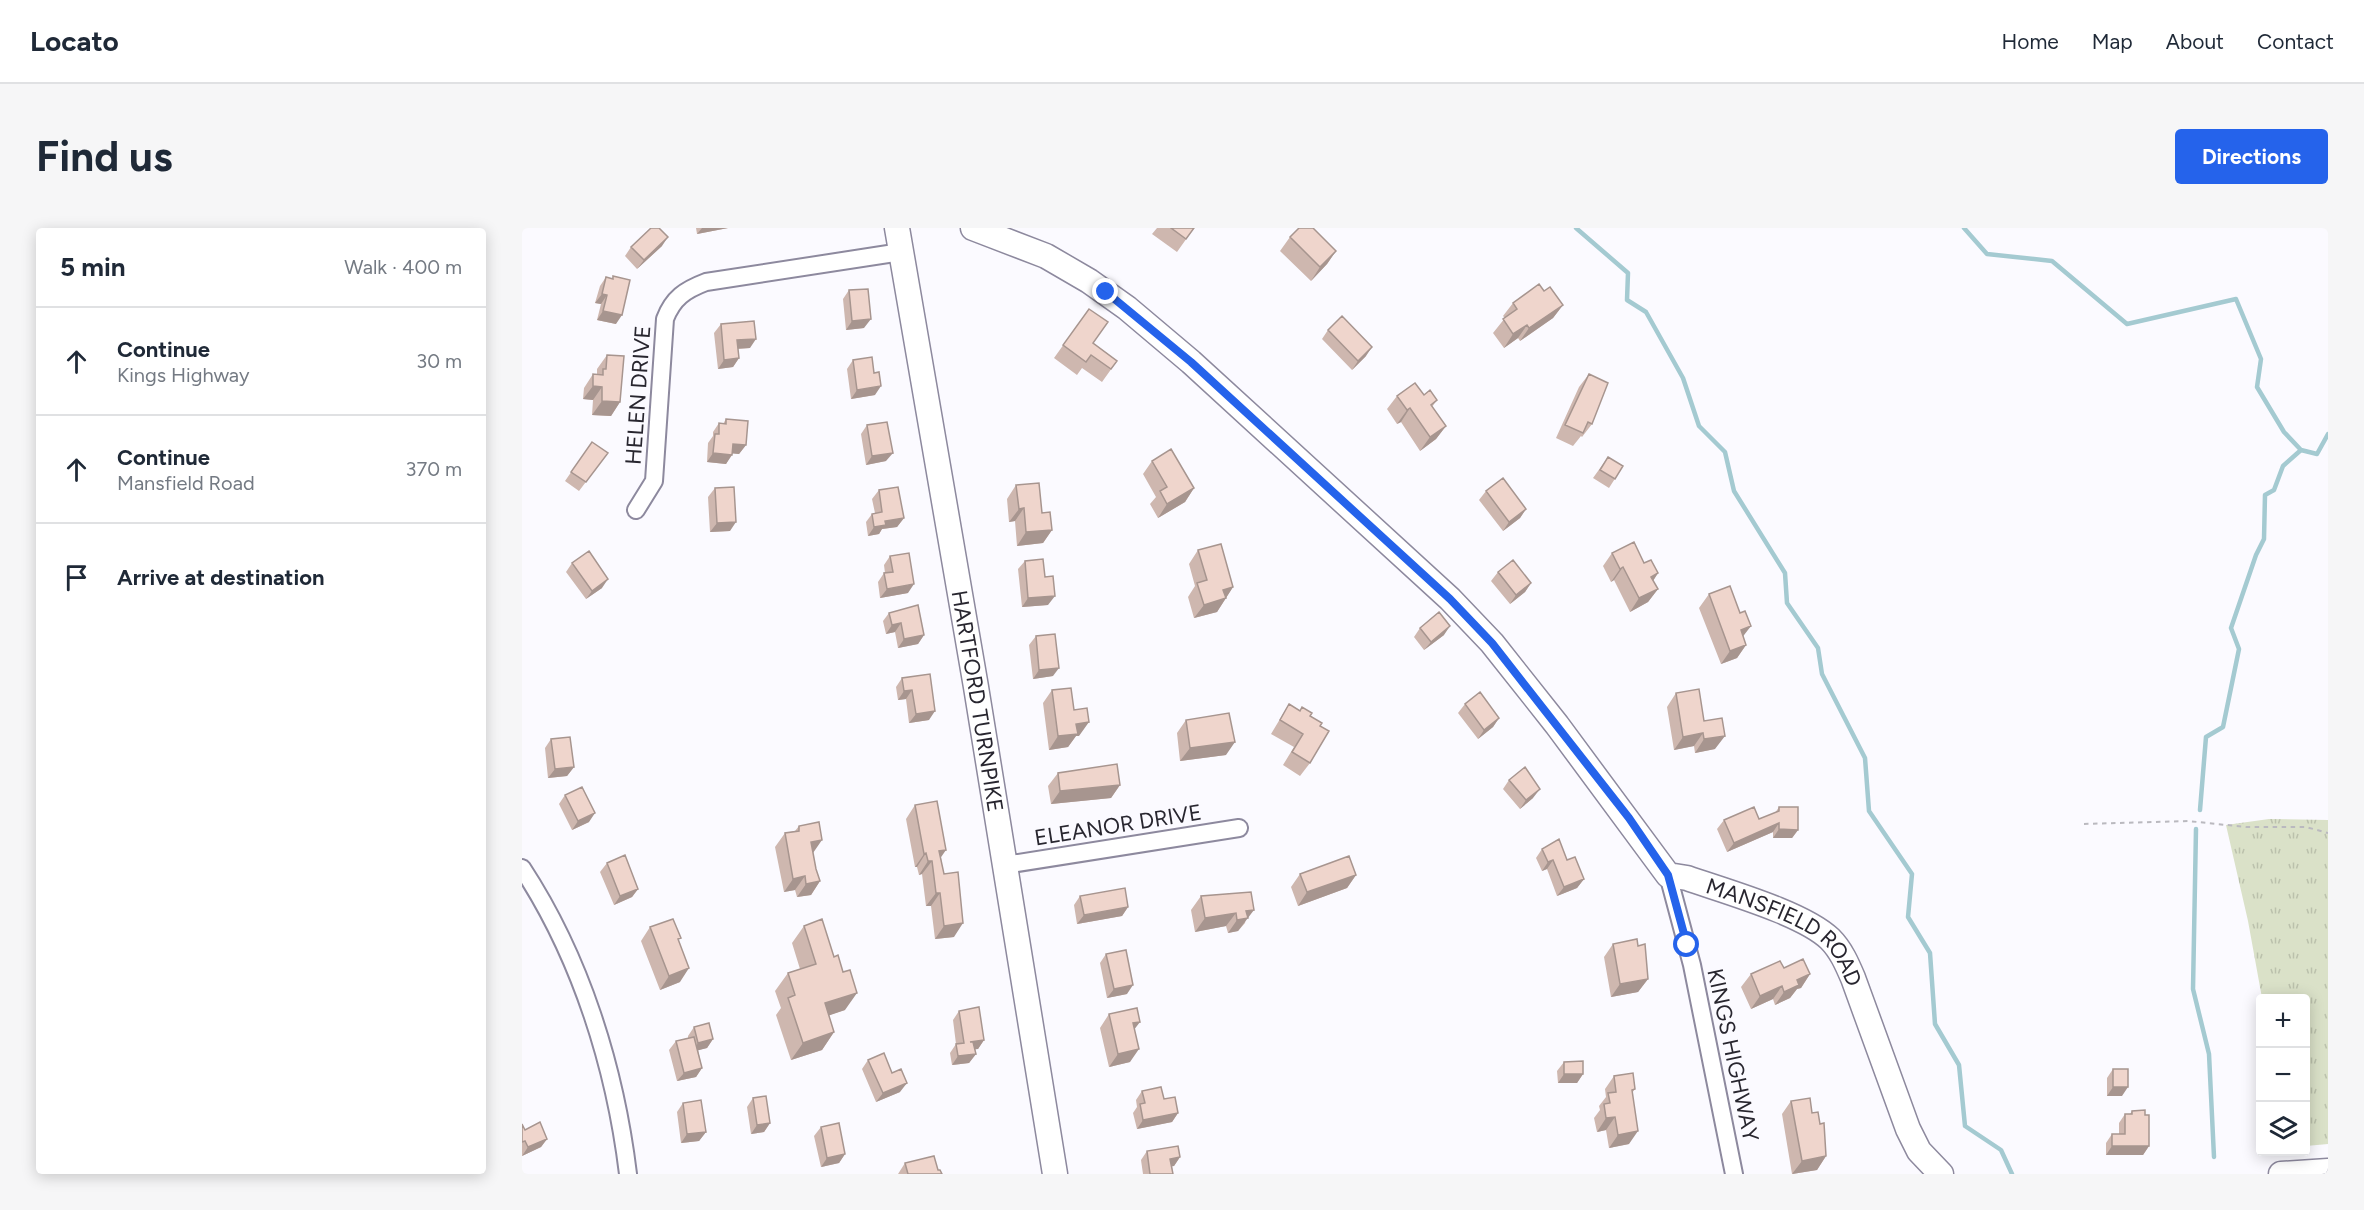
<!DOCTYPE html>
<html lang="en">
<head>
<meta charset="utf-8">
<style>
	:root { --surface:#fff; --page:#f6f6f7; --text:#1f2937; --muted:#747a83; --line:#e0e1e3; --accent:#2563eb }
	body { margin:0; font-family:Figtree,sans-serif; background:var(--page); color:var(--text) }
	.controls { position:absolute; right:18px; bottom:18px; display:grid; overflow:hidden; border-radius:6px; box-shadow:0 3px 15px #0003 }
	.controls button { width:54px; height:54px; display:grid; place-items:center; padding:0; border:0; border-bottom:2px solid var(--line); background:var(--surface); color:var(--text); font:30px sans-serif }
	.stop { position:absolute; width:18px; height:18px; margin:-14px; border:4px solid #2563eb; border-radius:50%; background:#fff }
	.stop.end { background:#2563eb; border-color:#fff; box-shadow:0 2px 6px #0008 }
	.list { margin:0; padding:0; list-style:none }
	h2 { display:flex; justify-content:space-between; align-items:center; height:78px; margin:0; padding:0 24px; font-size:26px }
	h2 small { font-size:20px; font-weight:400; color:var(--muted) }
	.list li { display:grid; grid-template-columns:39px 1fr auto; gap:18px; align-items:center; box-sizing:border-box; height:108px; padding:0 24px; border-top:2px solid var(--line) }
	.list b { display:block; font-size:22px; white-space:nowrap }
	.list p { margin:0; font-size:20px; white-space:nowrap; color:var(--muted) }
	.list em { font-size:20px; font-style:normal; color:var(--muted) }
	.icon { flex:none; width:33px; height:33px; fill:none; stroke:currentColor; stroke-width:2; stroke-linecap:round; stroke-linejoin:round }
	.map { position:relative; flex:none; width:1806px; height:946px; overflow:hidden; border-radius:6px }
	header { display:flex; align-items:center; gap:36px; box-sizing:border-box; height:84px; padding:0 30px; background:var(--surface); border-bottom:2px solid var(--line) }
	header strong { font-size:28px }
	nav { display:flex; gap:33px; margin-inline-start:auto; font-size:21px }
	.intro { display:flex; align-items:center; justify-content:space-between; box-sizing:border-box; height:144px; padding:0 36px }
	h1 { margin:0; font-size:42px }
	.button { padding:15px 27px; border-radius:6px; background:var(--accent); color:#fff; font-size:21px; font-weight:700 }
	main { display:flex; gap:36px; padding:0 36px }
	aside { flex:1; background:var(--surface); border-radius:6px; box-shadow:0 3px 15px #0003 }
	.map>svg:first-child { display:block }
	.grass { fill:url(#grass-tufts) }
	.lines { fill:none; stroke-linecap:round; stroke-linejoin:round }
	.stream { stroke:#a4cad1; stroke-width:4.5 }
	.street-casing { stroke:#8d899e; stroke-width:20 }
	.secondary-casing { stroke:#8d899e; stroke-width:27 }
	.path { stroke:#bab9bf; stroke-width:2; stroke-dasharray:4.5 4.5; stroke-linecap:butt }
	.street { stroke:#fff; stroke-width:16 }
	.secondary { stroke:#fff; stroke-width:24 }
	.wall { fill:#ceb7af }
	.shaded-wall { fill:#a7958f }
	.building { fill:#efd5cc; stroke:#a7958f; stroke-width:1.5 }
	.route { stroke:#2563eb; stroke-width:8 }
	.labels { text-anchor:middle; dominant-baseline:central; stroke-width:4.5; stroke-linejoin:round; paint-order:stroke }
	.street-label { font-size:22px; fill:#28262f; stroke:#fbfaff }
</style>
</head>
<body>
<header>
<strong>Locato</strong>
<nav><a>Home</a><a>Map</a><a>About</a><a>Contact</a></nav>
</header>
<div class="intro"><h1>Find us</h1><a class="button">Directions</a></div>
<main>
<aside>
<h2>5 min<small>Walk · 400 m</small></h2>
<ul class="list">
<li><svg class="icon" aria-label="ahead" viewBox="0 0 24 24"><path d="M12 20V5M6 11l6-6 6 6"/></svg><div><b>Continue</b><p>Kings Highway</p></div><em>30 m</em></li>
<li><svg class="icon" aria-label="ahead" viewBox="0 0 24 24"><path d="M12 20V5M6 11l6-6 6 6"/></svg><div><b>Continue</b><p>Mansfield Road</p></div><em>370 m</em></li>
<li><svg class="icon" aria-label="arrive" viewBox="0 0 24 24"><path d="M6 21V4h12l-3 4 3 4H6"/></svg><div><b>Arrive at destination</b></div></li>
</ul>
</aside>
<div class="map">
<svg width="1806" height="946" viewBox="0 0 1806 946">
	<defs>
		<pattern id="grass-tufts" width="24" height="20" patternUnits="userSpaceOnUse" patternTransform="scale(1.5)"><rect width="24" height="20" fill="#dae1c8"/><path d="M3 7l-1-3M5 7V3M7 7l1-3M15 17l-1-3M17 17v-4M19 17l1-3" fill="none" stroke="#bbc1ac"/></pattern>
	</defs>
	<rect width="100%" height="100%" fill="#fbfaff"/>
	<path class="grass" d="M1747,591L1806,592V916L1784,918V770H1740L1726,693L1704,597Z"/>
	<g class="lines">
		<path class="stream" d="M1054,0L1106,45L1105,72L1124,84L1161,150L1177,198L1203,224L1212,263L1263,345L1265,375L1296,420L1300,446L1343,530L1347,583L1390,646L1386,689L1408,725L1413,796L1437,837L1443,898L1479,922L1490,946
			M1442,0L1465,26L1530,33L1605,96L1714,71L1739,131L1735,159L1762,204L1779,222L1795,226L1806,206
			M1678,582L1684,509L1701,499L1717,421L1709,400L1734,327L1742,311L1743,267L1752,262L1761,238L1779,222
			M1674,601L1671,761L1687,826L1692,929"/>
		<g class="street-casing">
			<path id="street" d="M114,282L132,253L143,91C151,70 163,62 184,54L379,24
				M483,637L717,600
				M0,640C59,730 93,839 106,946
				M1146,647L1170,737L1212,946"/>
		</g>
		<g class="secondary-casing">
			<g id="secondary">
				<path id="s1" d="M375,0L454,459L533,946"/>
				<path id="s2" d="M451,0L524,28L567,53L605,80L669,134L928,371L970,415L1035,497L1146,647L1165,650C1202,663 1281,685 1308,711C1319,722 1325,736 1331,750L1386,901L1397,923L1419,946"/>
				<path d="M1759,946L1806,943"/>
			</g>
		</g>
		<path class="path" d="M1562,596L1666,593L1724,599H1784L1806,605"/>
		<use href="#street" class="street"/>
		<use href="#secondary" class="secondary"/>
	</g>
	<path class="wall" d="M174,0H206L175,6Z
		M635,0H672L655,24L630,6Z
		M768,9L814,23L805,36L789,53L758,23Z
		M140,18L115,41L103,28L109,19Z
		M91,48L94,96L75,92L79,76L73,75L78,58L84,49L90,51Z
		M327,62L342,100L324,102L321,71Z
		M1022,63L1041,77L1031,90L998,113L996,110L982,120L971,105L983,90L981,88L991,75Z
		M567,81L571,115L595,133L580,154L560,140L555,147L532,130Z
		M199,96L228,120L216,121L217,130L211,139L196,141L192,105Z
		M806,102L844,128L830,142L800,111Z
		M85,127L98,174L89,188L70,187L71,172L61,171L62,160L71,146L75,147V141Z
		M331,132L353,167L329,171L325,141Z
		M1067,146L1070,196L1060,209L1059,208L1051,218L1034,210L1057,159Z
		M902,167L915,172L910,179L924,198L914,211L898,223L879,194L875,196L865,181L875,168Z
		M204,191L224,217L217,226L210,225L204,236L185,234L186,215L191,208V204L197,195L201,196Z
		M345,197L364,233L344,237L339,206Z
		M70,214L86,225L57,263L43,253Z
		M1086,229L1101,238L1087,260L1071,250Z
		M630,233L672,260L663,274L636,290L628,276L634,269L621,246Z
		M494,257L520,285L530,302L521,315L495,318L493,293L487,294L485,271Z
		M193,260L208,303L188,304L186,269Z
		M357,262L382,290L375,299L360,301L357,306L346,308L344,294L350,286L353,285L350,271Z
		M964,263L1004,281L998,290L981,303L957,272Z
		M676,322L711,359L695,384L672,390L666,369L673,358L667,336Z
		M1090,325L1122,335L1136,345L1131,353L1136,361L1126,374L1108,384L1092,352L1089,354L1081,338Z
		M368,328L386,365L358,370L356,354L362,345H363L362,337Z
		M503,333L523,349L526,377L500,379L496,341Z
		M50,335L80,360L64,371L44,344Z
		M976,344L1009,355L1003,364L988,376L969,353Z
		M1187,366L1218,385L1221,409L1224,417L1215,430L1199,436L1177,380Z
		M367,385L402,407L396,416L376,420L373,404L364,406L361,393Z
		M898,400L922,407L902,422L892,409Z
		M514,408L531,448L511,451L507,417Z
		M408,446L407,492L387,495L384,471L376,472L374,459L380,450Z
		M530,462L552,482L557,508H554L546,519L527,522L521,475Z
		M1154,465L1182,493L1193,521L1173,525L1172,518L1152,522L1145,479Z
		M767,476L788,488L798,498L788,535L778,548L761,537L772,519L749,506Z
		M943,476L977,490L971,499L956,511L936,485Z
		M664,492L704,527L658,533L655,505Z
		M29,511L52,539L45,548L26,550L23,520Z
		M536,545L598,557L589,570L529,576L526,558Z
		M987,552L1011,570L998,581L981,561Z
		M43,567L67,594L50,602L37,576Z
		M393,577L419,630L432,709L413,711L409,678H404L400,646L397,647L395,639H393L384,591Z
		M1257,579L1276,602L1270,610H1251V604L1205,624L1195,601L1202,592L1237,591L1253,585Z
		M277,598L291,625L294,641L298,653L289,667L275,669L273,662L262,664L253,619L263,605L273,603Z
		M1020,621L1045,632L1062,651L1055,660L1035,668L1025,641L1020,643L1014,630Z
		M85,635L116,661L110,669L92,677L78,644Z
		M778,646L834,647L825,660L776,678L769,659Z
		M729,664L723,695L716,703L706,705L704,698L673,704L669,682L679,668Z
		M558,668L606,679L600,688L555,696L552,677Z
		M282,698L323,782L307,787L312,804L300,822L269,832L254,787L259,780L253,763L266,745L278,741L270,715Z
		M128,699L157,713L158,754L138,762L119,713Z
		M1091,716L1116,718L1126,751L1116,764L1089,769L1082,729Z
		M584,726L605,766L585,770L578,735Z
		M1262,740L1288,746L1279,760L1275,761L1268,770L1253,777L1251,771L1229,781L1219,759L1229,746Z
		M437,783L462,812L456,821H453L454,826L447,835L430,837L428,825L434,816L431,792Z
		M587,786L613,801L608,834L587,839L578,800Z
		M172,799L191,811L185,820L176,822L180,840L174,849L155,853L147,822L154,813L166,810V808Z
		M346,832L370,845L378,864L354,874L340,841Z
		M1042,834L1061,846L1055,855H1036L1035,843Z
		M1591,841L1600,868H1585V850Z
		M1092,848L1113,861L1110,865L1107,916L1087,920L1084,902L1075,904L1072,890L1078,882L1077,878L1084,869L1083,861Z
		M620,863L656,885L650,894L615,901L611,885L615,879L614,872Z
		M231,870L248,895L242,904L229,906L225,879Z
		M1269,873L1304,928L1295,942L1270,946L1260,886Z
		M161,875L184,904L177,913L159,915L155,884Z
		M1610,883L1623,887L1627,918L1621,927H1584V915L1590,906H1597V895L1603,886H1608Z
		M0,896L3,902L25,911L19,919L0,928Z
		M299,899L323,926L317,935L299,939L292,908Z
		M625,923L658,929L652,938H650L651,946H621L619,932Z
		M383,935L416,942L420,946H376Z"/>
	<path class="shaded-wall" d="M180,0H206L175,6Z
		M146,9L140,18L115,41L122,32Z
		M814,23L805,36L789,53L798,39Z
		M80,66L85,67L79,76L73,75Z
		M1041,77L1031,90L998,113L1007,100Z
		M81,83L100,87L94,96L75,92Z
		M349,91L342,100L324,102L330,93Z
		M1005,97L996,110L982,120L991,106Z
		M234,111L228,120L209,121L215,112Z
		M850,119L844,128L830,142L836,133Z
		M217,130L211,139L196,141L202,132Z
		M71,158L80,159L71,172L61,171Z
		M359,158L353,167L329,171L335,162Z
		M80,173L98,174L89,188L70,187Z
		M888,180L879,194L875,196L885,182Z
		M924,198L914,211L898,223L908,209Z
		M211,216L224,217L217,226L205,225Z
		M191,225L210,227L204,236L185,234Z
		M371,225L364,233L344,237L350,228Z
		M672,260L663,274L636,290L645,276Z
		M502,280L493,293L487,294L497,281Z
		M1004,281L998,290L981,303L987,294Z
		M382,290L375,299L360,301L357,306L346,308L352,299L363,293Z
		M214,294L208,303L188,304L195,295Z
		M530,302L521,315L495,318L504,304Z
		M1101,339L1092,352L1089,354L1098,341Z
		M1136,345L1127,359L1129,349Z
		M86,351L80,360L64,371L70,363Z
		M1009,355L1003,364L988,376L994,367Z
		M392,356L386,365L358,370L365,361Z
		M711,359L695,384L672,390L682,377L701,362Z
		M1136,361L1126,374L1108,384L1117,370Z
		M533,368L526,377L500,379L506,370Z
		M379,395L373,404L364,406L370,397Z
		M928,398L922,407L902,422L909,414Z
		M1229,398L1219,411V402Z
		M402,407L396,416L376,420L382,411Z
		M1224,417L1215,430L1199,436L1208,423Z
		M537,440L531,448L511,451L517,442Z
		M390,462L384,471L376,472L382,463Z
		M413,483L407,492L387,495L394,486Z
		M977,490L971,499L956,511L962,502Z
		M567,494L557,508H554L546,519L527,522L536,508L554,496Z
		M1181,505L1172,518L1152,522L1161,509Z
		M1203,508L1193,521L1173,525L1182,511Z
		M713,514L704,527L658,533L668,520Z
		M52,539L45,548L26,550L33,541Z
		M598,557L589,570L529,576L538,563Z
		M1018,561L1011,570L998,581L1004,572Z
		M73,585L67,594L50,602L56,593Z
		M1257,595L1251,604L1205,624L1212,615Z
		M1257,601L1276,602L1270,610H1251Z
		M300,612L291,625L289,614Z
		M424,622L415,635L417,623Z
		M404,625L395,639H393L402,626Z
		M1031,632L1025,641L1020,643L1026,634Z
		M406,633H410L400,646L397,647Z
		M834,647L825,660L776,678L785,664Z
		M283,648L273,662L262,664L271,651Z
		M1062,651L1055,660L1035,668L1042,659Z
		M298,653L289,667L275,669L284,656Z
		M116,661L110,669L92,677L98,668Z
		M414,665H418L409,678H404Z
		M606,679L600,688L555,696L562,687Z
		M732,682L716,703L706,705L715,692L724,683Z
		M714,685L704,698L673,704L683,690Z
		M441,695L432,709L413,711L422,698Z
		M167,740L158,754L138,762L147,748Z
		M1288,746L1279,760L1275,761L1268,770L1253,777L1262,764L1275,752Z
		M1126,751L1116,764L1089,769L1098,756Z
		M611,757L605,766L585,770L592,761Z
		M1260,758L1251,771L1229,781L1238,768Z
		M335,765L323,782L291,793L303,775Z
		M618,794L608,807L611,795Z
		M312,804L300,822L269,832L281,815Z
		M191,811L185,820L170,824L176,815Z
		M462,812L456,821L442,823L448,814Z
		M617,821L608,834L587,839L596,826Z
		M454,826L447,835L430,837L436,828Z
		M180,840L174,849L155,853L162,845Z
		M1042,846H1061L1055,855H1036Z
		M385,855L378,864L354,874L361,865Z
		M1591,859H1606L1600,868H1585Z
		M656,885L650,894L615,901L621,892Z
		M1093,889L1084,902L1075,904L1084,890Z
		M248,895L242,904L229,906L235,897Z
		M1116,903L1107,916L1087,920L1096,907Z
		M184,904L177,913L159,915L165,906Z
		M25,911L19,919L0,928L6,919Z
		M1590,918H1627L1621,927H1584Z
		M323,926L317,935L299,939L305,930Z
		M1304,928L1295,942L1270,946L1280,933Z
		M658,929L652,938L642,940L648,931Z"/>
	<path class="building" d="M129,0H137L146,9L122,32L109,19Z
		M649,0H672L664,11Z
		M777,0H791L814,23L798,39L768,9Z
		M91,48L108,52L100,87L81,83L85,67L80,66L84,49L91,51Z
		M1017,56L1022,63L1028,59L1041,77L1007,100L1005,97L991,106L981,91L995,81L991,75Z
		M346,61L349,91L330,93L327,62Z
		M567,81L586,94L571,115L595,133L589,141L569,127L564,134L541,117Z
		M820,88L850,119L836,133L806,102Z
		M232,93L234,111L215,112L217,130L202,132L199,96Z
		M85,127L102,128L98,174L80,173V159L71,158V146L81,147V141H84Z
		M350,129L352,145L357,144L359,158L335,162L331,132Z
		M1067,146L1086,155L1070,196L1066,194L1061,205L1043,197Z
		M893,155L902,167L908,162L915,172L909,177L924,198L908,209L888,180L885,182L875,168Z
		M204,191L226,193L224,217L211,216L210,227L191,225L193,206H197V195L204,196Z
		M365,194L371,225L350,228L345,197Z
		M70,214L86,225L64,254L49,244Z
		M649,221L672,260L645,276L638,263L645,259L630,233Z
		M1086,229L1101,238L1093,251L1078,242Z
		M981,250L1004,281L987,294L964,263Z
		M517,255L520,285L528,284L530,302L504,304L502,280L497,281L494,257Z
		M212,259L214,294L195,295L193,260Z
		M376,259L382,290L363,293L364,297L352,299L350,286L360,284L357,262Z
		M1112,314L1122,335L1129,332L1136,345L1129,349L1136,361L1117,370L1101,339L1098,341L1090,325Z
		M699,316L711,359L701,362L704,370L682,377L675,355L685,352L676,322Z
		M67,323L86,351L70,363L50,335Z
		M387,325L392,356L365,361L362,345L371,344L368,328Z
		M521,331L523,349L531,348L533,368L506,370L503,333Z
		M991,332L1009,355L994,367L976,344Z
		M1208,358L1218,385L1223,383L1229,398L1219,402L1224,417L1208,423L1187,366Z
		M396,377L402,407L382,411L379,395L370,397L367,385Z
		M917,384L928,398L909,414L898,400Z
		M533,406L537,440L517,442L514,408Z
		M408,446L413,483L394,486L390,462L382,463L380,450Z
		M549,460L552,482L565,480L567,494L554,496L556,506L536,508L530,462Z
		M1177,461L1182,493L1200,490L1203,508L1182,511L1181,505L1161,509L1154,465Z
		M958,464L977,490L962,502L943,476Z
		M767,476L778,483L780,479L790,485L788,488L800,495L798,498L807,503L788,535L770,524L781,506L758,492Z
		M707,485L713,514L668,520L664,492Z
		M48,509L52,539L33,541L29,511Z
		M595,536L598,557L538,563L536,545Z
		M1003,539L1018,561L1004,572L987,552Z
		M60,559L73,585L56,593L43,567Z
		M415,573L424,622L417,623L422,646L436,644L441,695L422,698L418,665H414L410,633H406L404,625L402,626L393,577Z
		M1232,579L1237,591L1257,583V579H1276V602L1257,601V595L1212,615L1202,592Z
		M297,594L300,612L289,614L294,641L298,653L284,656L283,648L271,651L263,605L277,603V598Z
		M1037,611L1045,632L1053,629L1062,651L1042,659L1031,632L1026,634L1020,621Z
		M103,627L116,661L98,668L85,635Z
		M827,628L834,647L785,664L778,646Z
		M603,660L606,679L562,687L558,668Z
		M729,664L732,682L724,683L726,690L715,692L714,685L683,690L679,668Z
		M151,691L159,710L156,711L167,740L147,748L128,699Z
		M300,691L312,729L316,727L321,744L328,742L335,765L303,775L312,804L281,815L266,770L273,767L266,745L294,736L282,698Z
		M1115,711L1116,718L1123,716L1126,751L1098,756L1091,716Z
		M604,722L611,757L592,761L584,726Z
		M1281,731L1288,746L1275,752L1277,757L1262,764L1260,758L1238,768L1229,746L1258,733L1262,740Z
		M457,779L462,812L448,814H451L454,826L436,828L434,816L442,815L437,783Z
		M615,780L618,794L611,795L617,821L596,826L587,786Z
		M187,795L191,811L176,815L172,799Z
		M172,809L180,840L162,845L154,813Z
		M362,825L370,845L379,841L385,855L361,865L346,832Z
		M1061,833V846H1042V834Z
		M1591,841H1606V859H1591Z
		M1111,845L1113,861L1110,862L1116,903L1096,907L1093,889L1084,890L1082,876L1088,875L1086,865L1094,864L1092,848Z
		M639,859L642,871L653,869L656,885L621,892L618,876L623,875L620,863Z
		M244,868L248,895L235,897L231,870Z
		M1288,870L1290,885L1296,884L1298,896L1302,895L1304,928L1280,933L1269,873Z
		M179,872L184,904L165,906L161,875Z
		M1623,882V887H1627V918H1590V906H1603V886H1610V883Z
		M18,894L25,911L6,919L3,913L0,914V896L3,902Z
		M317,895L323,926L305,930L299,899Z
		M656,918L658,929L648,931L651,946H628L625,923Z
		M412,928L416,942H418L420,946H386L383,935Z"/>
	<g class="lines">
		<path class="route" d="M584,64L669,134L928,371L970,415L1107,590L1146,647L1165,717"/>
	</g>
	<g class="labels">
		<g class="street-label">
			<text transform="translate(116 167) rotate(-86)">HELEN DRIVE</text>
			<text stroke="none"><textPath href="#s1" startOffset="480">HARTFORD TURNPIKE</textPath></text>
			<text transform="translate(596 597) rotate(-9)">ELEANOR DRIVE</text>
			<text stroke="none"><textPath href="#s2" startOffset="1096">MANSFIELD ROAD</textPath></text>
			<text transform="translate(1211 827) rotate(78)">KINGS HIGHWAY</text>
		</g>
	</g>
</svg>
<div class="controls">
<button>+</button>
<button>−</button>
<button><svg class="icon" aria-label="layers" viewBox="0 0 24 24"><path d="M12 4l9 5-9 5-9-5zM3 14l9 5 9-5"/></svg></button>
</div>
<div class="stop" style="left:1165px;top:717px"></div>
<div class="stop end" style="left:584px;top:64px"></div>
</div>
</main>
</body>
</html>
